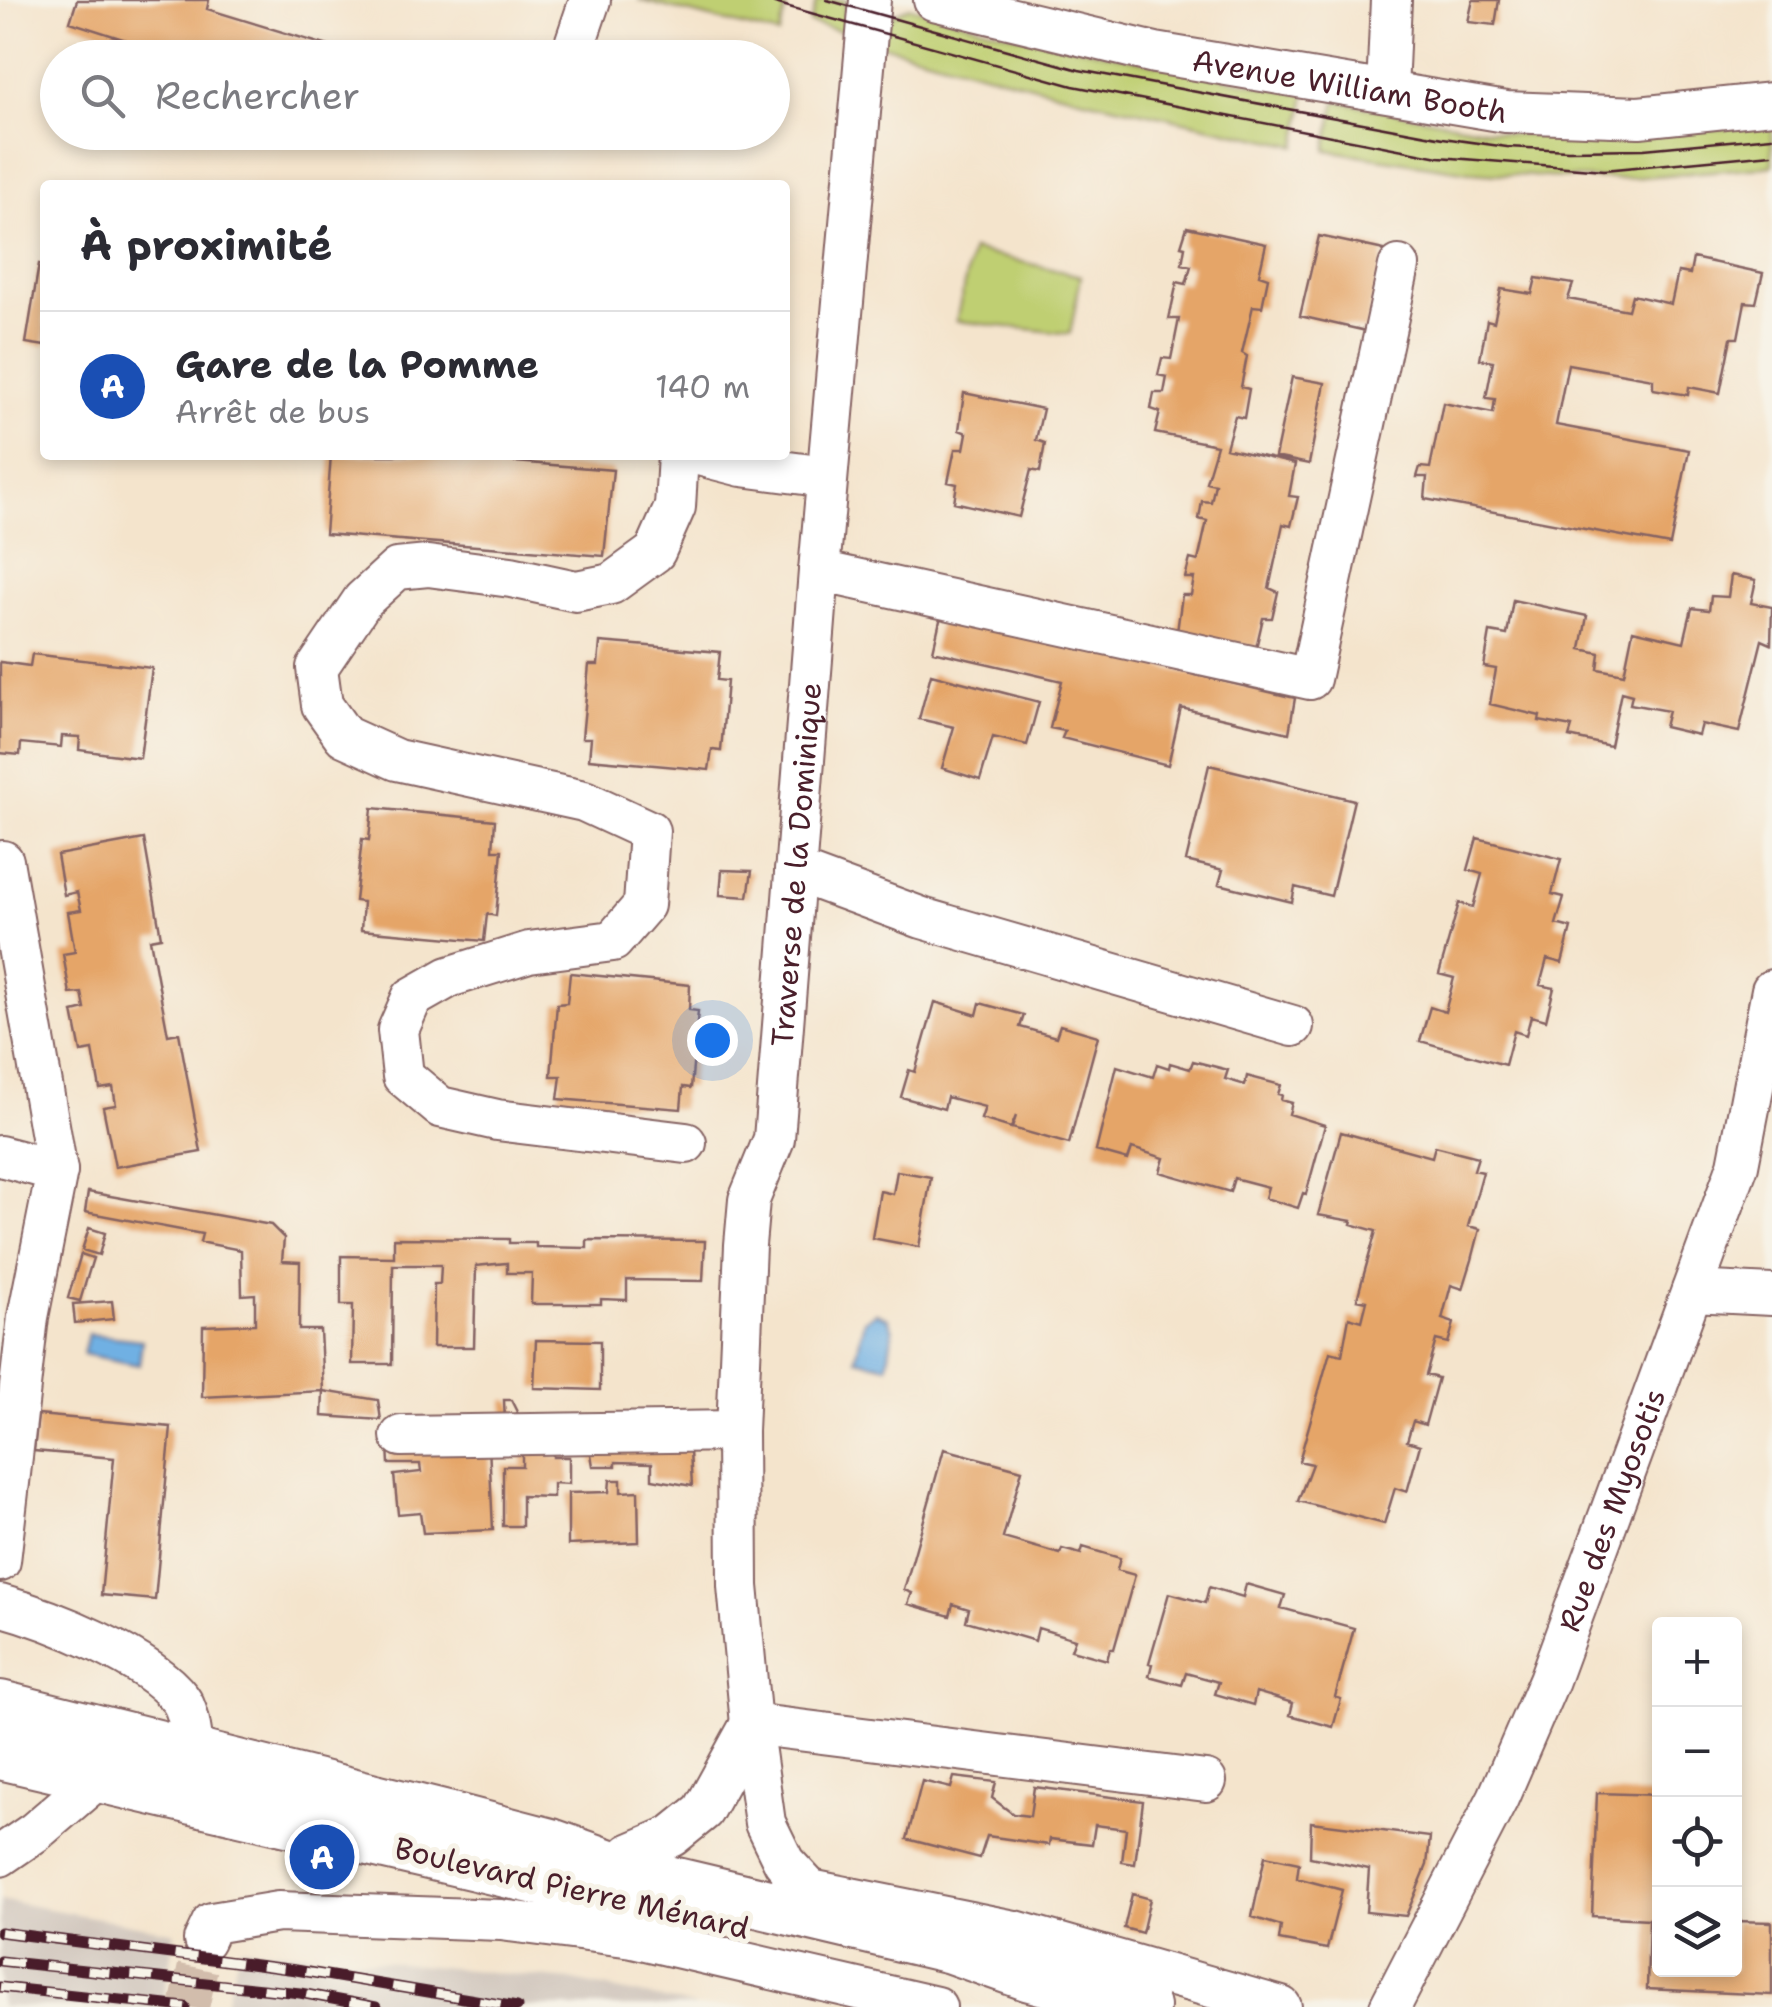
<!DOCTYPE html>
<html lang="fr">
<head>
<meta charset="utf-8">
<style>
	:root { --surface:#fff; --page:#f2f2f3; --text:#2b2b33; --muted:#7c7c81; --line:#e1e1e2; --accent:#db2777 }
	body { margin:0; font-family:"Shantell Sans",sans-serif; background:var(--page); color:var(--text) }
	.controls { position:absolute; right:30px; bottom:30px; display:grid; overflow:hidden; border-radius:10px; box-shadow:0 5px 15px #0003 }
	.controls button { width:90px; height:90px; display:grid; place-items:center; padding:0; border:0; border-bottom:2px solid var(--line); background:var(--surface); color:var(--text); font:50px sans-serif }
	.you { position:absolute; left:712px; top:1040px; width:35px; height:35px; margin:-25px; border:8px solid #fff; border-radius:50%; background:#1a73e8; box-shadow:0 0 0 15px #1a73e833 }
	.badge { display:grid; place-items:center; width:65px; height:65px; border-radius:50%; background:var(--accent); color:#fff; font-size:32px; font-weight:700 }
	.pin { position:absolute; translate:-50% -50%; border:5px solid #fff; box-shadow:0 2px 10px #0006 }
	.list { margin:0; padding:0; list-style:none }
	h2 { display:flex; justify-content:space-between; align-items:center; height:130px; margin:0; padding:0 40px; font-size:42px }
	h2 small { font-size:32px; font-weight:400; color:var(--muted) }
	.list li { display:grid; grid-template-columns:65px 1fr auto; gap:30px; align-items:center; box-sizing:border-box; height:150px; padding:0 40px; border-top:2px solid var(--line) }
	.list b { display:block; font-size:38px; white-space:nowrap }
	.list p { margin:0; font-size:32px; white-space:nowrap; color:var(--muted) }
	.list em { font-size:32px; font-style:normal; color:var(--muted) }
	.icon { flex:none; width:55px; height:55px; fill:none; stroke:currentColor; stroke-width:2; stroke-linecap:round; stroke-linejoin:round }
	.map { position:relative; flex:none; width:1772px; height:2007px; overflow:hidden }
	.search { position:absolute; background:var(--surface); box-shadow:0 5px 15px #0003; left:40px; top:40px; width:750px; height:110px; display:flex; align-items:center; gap:25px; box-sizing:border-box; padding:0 35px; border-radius:55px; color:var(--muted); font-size:38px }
	.panel { position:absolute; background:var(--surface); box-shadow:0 5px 15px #0003; left:40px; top:180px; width:750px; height:280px; border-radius:10px }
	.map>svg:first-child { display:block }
	.industrial { fill:#cdc2b9 }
	.green { fill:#bfcf72; stroke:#84774e; stroke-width:2.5 }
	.water { fill:#6fb0e3; stroke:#5c6887; stroke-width:2.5 }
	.building { fill:#e5a567 }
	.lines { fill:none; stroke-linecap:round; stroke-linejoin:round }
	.minor-tunnel { stroke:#d2bdac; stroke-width:40; stroke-dasharray:40 20; stroke-linecap:butt }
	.minor-casing { stroke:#866463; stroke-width:44 }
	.major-casing { stroke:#866463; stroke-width:54 }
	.minor { stroke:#fff; stroke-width:40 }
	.major { stroke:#fff; stroke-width:50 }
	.tram { stroke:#4a1f2b; stroke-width:2.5 }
	.rail-casing { stroke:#4a1f2b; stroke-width:11 }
	.rail { stroke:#f7f3e8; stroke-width:8; stroke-dasharray:22; stroke-linecap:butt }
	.labels { text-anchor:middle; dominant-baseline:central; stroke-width:10; stroke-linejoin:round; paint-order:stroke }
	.street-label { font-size:30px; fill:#4a1f2b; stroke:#f7f3e8 }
</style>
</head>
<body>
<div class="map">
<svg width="1772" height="2007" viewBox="0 0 1772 2007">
	<rect width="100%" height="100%" fill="#f7f3e8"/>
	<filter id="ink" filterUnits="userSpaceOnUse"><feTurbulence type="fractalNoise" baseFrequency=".01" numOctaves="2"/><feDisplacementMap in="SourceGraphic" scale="20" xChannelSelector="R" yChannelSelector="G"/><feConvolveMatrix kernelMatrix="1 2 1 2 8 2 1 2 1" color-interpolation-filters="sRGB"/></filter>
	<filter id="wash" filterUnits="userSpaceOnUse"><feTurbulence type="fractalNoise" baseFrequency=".0048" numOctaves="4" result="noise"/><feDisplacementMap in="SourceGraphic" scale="40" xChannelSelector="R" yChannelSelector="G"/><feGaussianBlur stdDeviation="2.25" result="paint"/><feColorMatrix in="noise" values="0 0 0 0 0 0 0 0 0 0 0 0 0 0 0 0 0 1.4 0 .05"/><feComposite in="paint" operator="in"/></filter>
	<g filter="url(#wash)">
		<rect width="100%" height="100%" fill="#f4e4cc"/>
		<path class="industrial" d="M0,1900L175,1932L162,2007H0Z
			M240,1947L569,1980L698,2007H224Z"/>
		<path class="green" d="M638,0H788L779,35Z
			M817,0H845V32L810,23Z
			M911,7L994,30L1306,95L1297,146L1080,98L878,44C884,25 889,12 911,7Z
			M1336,101L1510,134L1605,138L1772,124V166L1619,179L1547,177L1469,172L1326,150Z
			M972,250L1081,276L1070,334L956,321Z"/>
		<path class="water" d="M876,1313L888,1318L893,1330L887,1366L856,1359L864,1320Z
			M88,1334L142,1340L139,1365L83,1354Z"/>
		<g id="blocks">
			<path class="building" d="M77,0H209L207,9L368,58H182L70,22Z
				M1473,0H1499L1495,25L1468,22Z
				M398,132H427L424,141Z
				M1187,227L1266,244L1259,275L1268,278L1262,307L1253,306L1242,353L1247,356L1241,387L1249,389L1244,418L1235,416L1226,448L1295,464L1289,496L1298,497L1291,526L1283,524L1269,588L1278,592L1272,618H1263L1256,648L1177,632L1182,595H1191L1194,578H1185L1190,559L1198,561L1207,521L1199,519L1202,501L1211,502L1215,484L1206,482L1217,445L1155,433L1160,412L1151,409L1154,393H1164L1167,377L1158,375L1162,358L1171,359L1179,319H1169L1177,282L1186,284L1191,266L1182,264L1185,247L1181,246Z
				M1319,236L1384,250L1366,331L1300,316Z
				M1693,258L1763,273L1756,303L1745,302L1738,338H1731L1720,393L1689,387L1688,395L1653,389V379L1568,364L1556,425L1689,450L1670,545L1425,499L1427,477H1417L1420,467L1430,468L1443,403L1493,413L1495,399L1486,398L1493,361L1480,359L1487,320L1494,322L1501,289L1532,294L1536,278L1573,284L1568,299L1628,310L1632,295L1671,304L1678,272L1690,274Z
				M39,264L45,265V346L26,343Z
				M1292,377L1325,383L1309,464L1275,457Z
				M964,393L1043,409L1036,440L1045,443L1040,472L1031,470L1019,517L954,502L957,484L948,482L955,449H964L967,433L959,430Z
				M331,455H430L613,470L604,556L325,534Z
				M1731,575L1756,580L1751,603L1772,607L1771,644L1762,640L1739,732L1701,724L1698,735L1664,727L1668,711L1630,704L1632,695L1621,692L1610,746L1569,737L1572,727L1539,721L1540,716L1490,704L1496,669L1484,667L1490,632L1507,635L1513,600L1587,616L1581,649L1600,653L1598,669L1624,674L1633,630L1684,642L1692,608L1709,610L1711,596L1728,597Z
				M941,616L1295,698L1289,733L1181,708L1168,765L1062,738L1065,731L1050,728L1062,681L933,651Z
				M600,642L720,652L717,680L727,681L721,751L712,750L709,770L589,759L591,738H582L589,665H598Z
				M32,654L152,668L140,758L79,750L80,737L62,736L61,747L21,743L20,755L0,753V662L30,666Z
				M931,674L1039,702L1027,745L993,737L980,780L942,768L954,727L919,719Z
				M1209,765L1354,800L1331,896L1295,887L1292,902L1219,884L1223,870L1186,861Z
				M372,808L495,820L493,850H502L496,916L487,914L484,941L361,930L363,902L355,901L362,839L369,840Z
				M1477,838L1561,859L1552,894L1564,897L1556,924L1571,928L1562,963L1547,959L1540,985L1554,988L1546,1020L1531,1016L1526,1035L1514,1031L1505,1065L1420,1041L1430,1007L1445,1012L1454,978L1439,974L1459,903L1473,907L1482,874L1468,870Z
				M144,839L161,937L150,939L168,1035L179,1033L201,1152L115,1167L103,1107L116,1105L113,1087L100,1089L93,1050L81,1052L73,1012L85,1009L82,993L70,994L63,954L75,952L68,912L81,910L77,892L64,895L57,855Z
				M722,870L752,871L748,897L720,895Z
				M570,973L690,985L689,1010L698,1011L691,1088L683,1087L681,1109L558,1099L561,1076H551L557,1004L567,1003Z
				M935,1002L977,1015L980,1003L1024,1015L1020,1027L1056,1037L1060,1025L1098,1036L1069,1144L1012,1128L1016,1116L1011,1128L981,1119L985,1107L947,1097L944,1109L901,1097L909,1070L915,1072Z
				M1193,1061L1228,1070L1225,1079L1245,1085L1247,1076L1281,1085L1278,1094L1282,1095L1281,1100L1292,1103L1289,1114L1325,1125L1306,1194L1303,1193L1298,1208L1265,1198L1268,1187L1234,1178L1230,1192L1160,1172L1164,1158L1132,1148L1128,1160L1096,1151L1117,1066L1153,1077L1157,1064L1169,1068L1170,1063L1190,1069Z
				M1341,1132L1432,1157L1435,1146L1478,1157L1474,1170L1483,1172L1468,1226L1480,1229L1472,1260L1463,1289L1451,1285L1442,1319L1454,1323L1448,1343L1436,1340L1426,1375L1438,1378L1425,1425L1413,1421L1407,1441L1420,1445L1407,1492L1395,1488L1384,1524L1298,1501L1312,1464L1299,1461L1330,1352L1342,1355L1349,1317L1362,1321L1367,1301L1357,1299L1376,1231L1351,1224L1352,1221L1318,1215Z
				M897,1171L931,1177L919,1247L872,1238L880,1191L893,1194Z
				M88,1192L271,1225L284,1238L282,1261L300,1262L299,1330H320L323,1391L378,1400L381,1420L322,1416L323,1391L202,1397L203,1326L255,1324V1294L242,1295L241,1250L200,1242L202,1234L85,1212Z
				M89,1228L105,1233L99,1255L82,1250Z
				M394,1238L509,1239V1243H536V1247L587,1248V1240L705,1241L703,1281L627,1280V1300L601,1299V1304H531L532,1273H507V1263L476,1266L474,1347H433L434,1284H440L441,1265H393L392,1364H352L353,1305H341V1256L394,1257Z
				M81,1254L93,1258L80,1301L68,1298Z
				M112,1301L114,1319L75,1323L73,1304Z
				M536,1340L600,1341V1390L534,1388Z
				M504,1400H511L523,1424H505Z
				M38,1415L171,1427L155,1600L101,1595L114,1458L34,1451Z
				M553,1442V1457H569V1484L553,1483V1497L522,1496V1526H503V1466H522V1444Z
				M589,1442L690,1451L692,1486L652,1479V1463L616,1462V1466H593Z
				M489,1445L493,1530L423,1533L420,1512L398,1514L394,1475L421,1472L420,1464H389L388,1446Z
				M944,1449L1022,1470L1003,1538L1060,1554L1062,1549L1081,1554L1083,1547L1120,1558L1117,1570L1135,1575L1114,1649H1110L1107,1660L1071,1650L1075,1639L1038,1628L1035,1641L966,1621L969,1609L953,1604L950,1616L908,1604L912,1593L904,1590Z
				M610,1480H621V1492L638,1491L639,1542L568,1545V1493L609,1492Z
				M1246,1584L1285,1595L1281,1608L1354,1628L1335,1697L1341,1699L1333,1727L1290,1715L1293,1703L1256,1692L1253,1705L1215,1694L1219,1682L1186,1673L1182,1685L1149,1676L1152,1664L1149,1663L1169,1593L1205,1603L1209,1587L1243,1597Z
				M954,1777L996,1782L992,1798L1013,1814L1030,1816L1034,1787L1143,1801L1135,1864L1122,1862L1126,1829L1095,1825L1092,1844L1050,1839L1049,1845L987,1836L980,1858L907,1839L922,1781L951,1788Z
				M1597,1793L1660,1795V1970H1734V1921L1772,1922V1995L1647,1989L1649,1919L1592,1916Z
				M1311,1822L1430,1837L1427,1865L1406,1916L1366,1912L1369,1869L1310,1857Z
				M1265,1856L1299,1863L1297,1878L1342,1890L1327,1949L1279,1940L1281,1926L1252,1917Z
				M1132,1894L1150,1899L1142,1933L1124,1928Z"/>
		</g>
	</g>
	<g filter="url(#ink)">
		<use href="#blocks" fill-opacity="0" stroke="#866463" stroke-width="2.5"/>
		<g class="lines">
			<path class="minor-tunnel" d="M189,2007L204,1940"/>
			<g class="minor-casing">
				<g id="minor">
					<path id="s1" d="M934,0L1155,53L1506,112L1639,117L1772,103"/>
					<path d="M574,47L590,0"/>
					<path d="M1387,91L1391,0"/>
					<path d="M678,455L675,507L655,552L611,584L576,591L511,577L428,566L397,569L363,600L317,668L322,705L344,736L397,760L584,801L649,831L644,905L613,941L529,952L449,977L412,998L398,1030L403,1076L440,1107L497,1120L686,1143"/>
					<path d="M699,455L742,466L827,477"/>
					<path d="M819,571L1310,679L1399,266"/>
					<path d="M795,871L922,918L1293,1026"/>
					<path d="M0,1156L57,1171"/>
					<path d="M1692,1291L1772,1295"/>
					<path d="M401,1436L737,1431"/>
					<path d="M0,1561L28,1317L57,1171L3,861"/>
					<path d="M0,1605C51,1619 148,1657 180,1699C190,1712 191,1737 194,1752"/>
					<path d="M751,1724L1206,1781"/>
					<path d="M630,1854L672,1836L703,1811L751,1724"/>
					<path d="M0,1856L35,1832L98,1778"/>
					<path d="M791,1886L1015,1931L1281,2007"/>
					<path id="s2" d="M810,1890L784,1862L765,1823L751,1724L738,1586L737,1431L745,1245L749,1200L774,1139L819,571L870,0"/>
					<path d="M204,1940L212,1923L278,1912L501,1920L633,1937L936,2007"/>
					<path id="s3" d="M1390,2007L1498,1798L1549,1680L1738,1165L1772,990"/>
				</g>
			</g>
			<g class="major-casing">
				<path id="major" d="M0,1706L455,1819L551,1844L630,1872L951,1948L1030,1976L1144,2007
					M0,1754L643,1904"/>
			</g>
			<use href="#minor" class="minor"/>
			<use href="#major" class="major"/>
			<path class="tram" d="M764,0L1073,86L1439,157L1604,170L1772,154
				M827,0L1079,70L1443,138L1507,147L1568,150L1644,149L1772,137"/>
			<g class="rail-casing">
				<path id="rail" d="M0,1932L296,1970L517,2007
					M0,1961L300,1993L376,2007
					M0,1987L185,2007"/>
			</g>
			<use href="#rail" class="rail"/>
		</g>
	</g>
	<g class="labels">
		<g class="street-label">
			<text stroke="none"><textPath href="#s1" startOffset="425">Avenue William Booth</textPath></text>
			<text stroke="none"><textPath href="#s2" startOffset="1048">Traverse de la Dominique</textPath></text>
			<text stroke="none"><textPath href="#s3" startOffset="545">Rue des Myosotis</textPath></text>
			<text transform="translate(572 1888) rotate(13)">Boulevard Pierre Ménard</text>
		</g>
	</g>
</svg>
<div class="controls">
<button>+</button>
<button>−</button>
<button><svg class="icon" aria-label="locate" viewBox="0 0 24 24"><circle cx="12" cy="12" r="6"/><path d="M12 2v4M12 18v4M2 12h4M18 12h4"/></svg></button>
<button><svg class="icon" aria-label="layers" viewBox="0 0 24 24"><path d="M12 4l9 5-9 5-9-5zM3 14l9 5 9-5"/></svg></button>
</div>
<div class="you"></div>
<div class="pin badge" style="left:322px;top:1857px;background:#1a4fb4">A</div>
<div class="search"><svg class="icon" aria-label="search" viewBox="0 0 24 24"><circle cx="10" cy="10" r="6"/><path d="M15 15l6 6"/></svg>Rechercher</div>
<section class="panel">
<h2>À proximité<small></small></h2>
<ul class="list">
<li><span class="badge" style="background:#1a4fb4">A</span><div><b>Gare de la Pomme</b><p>Arrêt de bus</p></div><em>140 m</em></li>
</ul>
</section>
</div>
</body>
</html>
